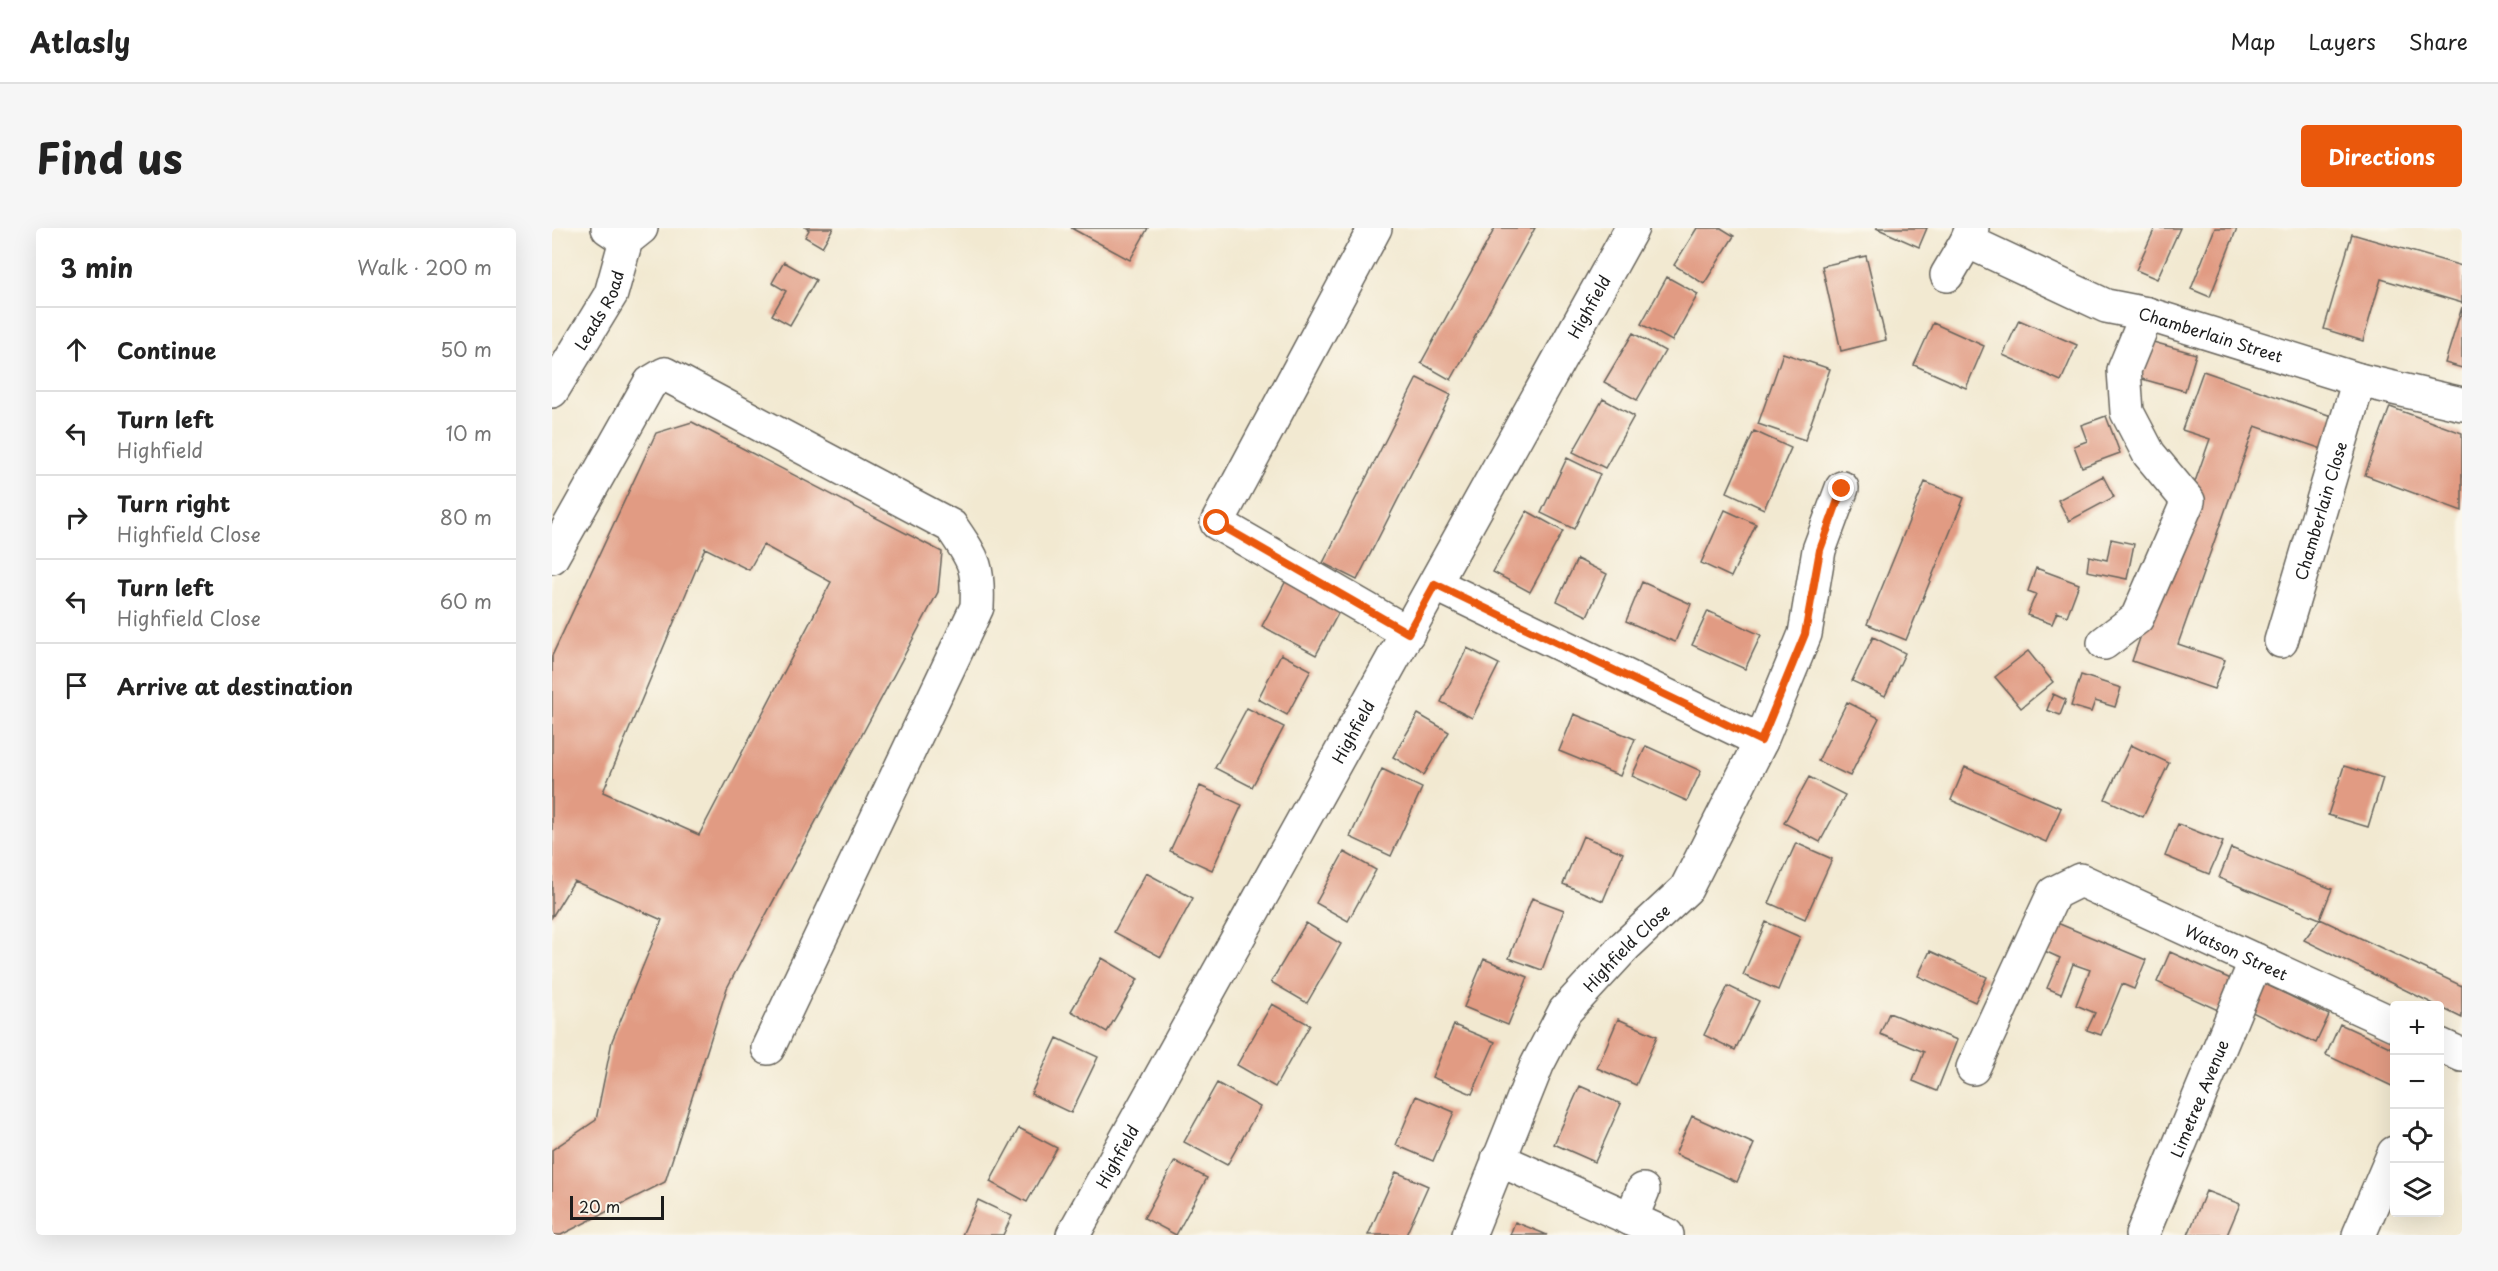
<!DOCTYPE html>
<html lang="en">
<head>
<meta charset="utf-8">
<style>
	:root { --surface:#fff; --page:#f6f6f6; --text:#222; --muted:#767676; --line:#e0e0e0; --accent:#ea580c }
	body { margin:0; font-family:"Playpen Sans",sans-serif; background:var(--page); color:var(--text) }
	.controls { position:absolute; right:18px; bottom:18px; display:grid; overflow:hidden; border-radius:6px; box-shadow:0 6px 24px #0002 }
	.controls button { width:54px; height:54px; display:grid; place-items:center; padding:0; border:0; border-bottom:2px solid var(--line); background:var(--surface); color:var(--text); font:30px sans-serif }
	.scale { position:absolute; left:18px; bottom:15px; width:94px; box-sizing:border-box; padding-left:6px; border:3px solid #1c1c1c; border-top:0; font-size:16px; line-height:21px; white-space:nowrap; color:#1c1c1c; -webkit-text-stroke:4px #fbf7ec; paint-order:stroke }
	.stop { position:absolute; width:18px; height:18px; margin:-14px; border:4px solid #ea580c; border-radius:50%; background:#fff }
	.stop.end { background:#ea580c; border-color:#fff; box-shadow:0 2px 6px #0008 }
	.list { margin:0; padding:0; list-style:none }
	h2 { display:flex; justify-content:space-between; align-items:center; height:78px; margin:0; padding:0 24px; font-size:26px }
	h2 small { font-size:20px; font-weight:400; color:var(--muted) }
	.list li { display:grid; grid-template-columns:39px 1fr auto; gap:18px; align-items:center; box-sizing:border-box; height:84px; padding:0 24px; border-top:2px solid var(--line) }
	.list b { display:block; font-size:22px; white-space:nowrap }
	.list p { margin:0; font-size:20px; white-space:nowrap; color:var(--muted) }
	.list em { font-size:20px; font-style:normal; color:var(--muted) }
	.icon { flex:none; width:33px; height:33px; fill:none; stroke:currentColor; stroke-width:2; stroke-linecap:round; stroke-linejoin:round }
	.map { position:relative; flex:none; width:1910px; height:1007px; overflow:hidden; border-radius:6px }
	header { display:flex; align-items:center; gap:36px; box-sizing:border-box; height:84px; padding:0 30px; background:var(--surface); border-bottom:2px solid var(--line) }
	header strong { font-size:28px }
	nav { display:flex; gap:33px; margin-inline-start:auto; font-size:21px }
	.intro { display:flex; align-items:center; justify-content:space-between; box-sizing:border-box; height:144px; padding:0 36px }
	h1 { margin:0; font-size:42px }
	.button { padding:15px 27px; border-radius:6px; background:var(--accent); color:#fff; font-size:21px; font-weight:700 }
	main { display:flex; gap:36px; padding:0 36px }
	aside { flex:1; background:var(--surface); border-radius:6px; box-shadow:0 6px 24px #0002 }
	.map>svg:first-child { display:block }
	.building { fill:#e19b83; fill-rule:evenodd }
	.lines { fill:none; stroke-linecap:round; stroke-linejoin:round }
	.minor-casing { stroke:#67645b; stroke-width:36 }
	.major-casing { stroke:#67645b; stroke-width:36 }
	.minor { stroke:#fff; stroke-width:33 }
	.major { stroke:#fff; stroke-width:33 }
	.route { stroke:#ea580c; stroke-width:8 }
	.labels { text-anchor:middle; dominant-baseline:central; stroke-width:4.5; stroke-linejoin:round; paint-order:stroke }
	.street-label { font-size:16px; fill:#1c1c1c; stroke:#fbf7ec }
</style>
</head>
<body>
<header>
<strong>Atlasly</strong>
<nav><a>Map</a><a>Layers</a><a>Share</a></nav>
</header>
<div class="intro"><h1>Find us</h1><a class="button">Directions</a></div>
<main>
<aside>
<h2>3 min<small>Walk · 200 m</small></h2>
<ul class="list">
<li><svg class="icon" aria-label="ahead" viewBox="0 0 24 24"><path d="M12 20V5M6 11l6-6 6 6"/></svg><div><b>Continue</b></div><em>50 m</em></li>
<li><svg class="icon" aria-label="left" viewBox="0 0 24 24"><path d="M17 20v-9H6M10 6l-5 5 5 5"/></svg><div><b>Turn left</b><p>Highfield</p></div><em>10 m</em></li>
<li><svg class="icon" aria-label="right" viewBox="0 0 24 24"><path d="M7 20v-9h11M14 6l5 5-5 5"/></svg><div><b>Turn right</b><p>Highfield Close</p></div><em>80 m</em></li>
<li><svg class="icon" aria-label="left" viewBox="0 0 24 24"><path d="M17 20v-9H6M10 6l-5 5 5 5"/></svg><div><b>Turn left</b><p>Highfield Close</p></div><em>60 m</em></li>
<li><svg class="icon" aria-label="arrive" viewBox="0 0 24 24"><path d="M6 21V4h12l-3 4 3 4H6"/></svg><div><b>Arrive at destination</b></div></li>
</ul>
</aside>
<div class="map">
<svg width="1910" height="1007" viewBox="0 0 1910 1007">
	<rect width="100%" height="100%" fill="#fbf7ec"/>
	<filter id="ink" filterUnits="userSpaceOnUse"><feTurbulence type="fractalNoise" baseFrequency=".0167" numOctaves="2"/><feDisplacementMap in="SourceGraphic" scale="12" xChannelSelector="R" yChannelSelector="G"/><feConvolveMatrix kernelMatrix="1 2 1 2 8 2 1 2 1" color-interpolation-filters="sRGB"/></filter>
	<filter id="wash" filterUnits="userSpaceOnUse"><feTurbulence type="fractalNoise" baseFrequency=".008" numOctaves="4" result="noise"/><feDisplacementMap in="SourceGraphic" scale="24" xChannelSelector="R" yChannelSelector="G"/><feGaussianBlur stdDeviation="1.35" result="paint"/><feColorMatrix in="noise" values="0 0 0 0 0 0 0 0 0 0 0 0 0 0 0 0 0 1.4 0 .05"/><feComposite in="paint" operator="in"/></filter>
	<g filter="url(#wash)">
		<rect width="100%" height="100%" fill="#f2e9d1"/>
		<g id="blocks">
			<path class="building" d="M254,0H281L270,19L253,9L257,2Z
				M519,0H596L578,32Z
				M943,0H983L899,152L869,135Z
				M1145,0H1169L1182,8L1152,56L1122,37Z
				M1324,0H1375L1367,19Z
				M1603,0H1628L1605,51L1584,42Z
				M1663,0H1685L1658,69L1639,61Z
				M1800,6L1910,38V75L1829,51L1811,113L1772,101Z
				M1314,28L1334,112L1289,123L1270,38Z
				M232,34L264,52L238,97L220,87L234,63L220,55Z
				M1115,49L1146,66L1120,113L1089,96Z
				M1910,79V140L1893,135Z
				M1467,92L1525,117L1509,153L1451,127Z
				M1381,95L1432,118L1414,160L1362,137Z
				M1081,105L1113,123L1085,172L1052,154Z
				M1594,112L1644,126L1633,163L1583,149Z
				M1231,125L1278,141L1253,212L1206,196Z
				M1651,143L1785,190L1773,222L1703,198L1626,416L1673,432L1662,461L1580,433L1658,211L1630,202Z
				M865,150L899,167L805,352L771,335Z
				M1051,171L1082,188L1053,240L1021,224Z
				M1838,179L1910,205V283L1813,247Z
				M1554,188L1568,225L1530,239L1522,218L1535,213L1529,197Z
				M140,194L390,324L386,364L175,760L113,954L9,1007H0V922L44,892L60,813L110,692L22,653L0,689V428L104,205ZM211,317L279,354L147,607L51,564L153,320L197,342Z
				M1202,203L1239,220L1212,281L1175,264Z
				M1015,230L1048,246L1022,301L989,285Z
				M1551,248L1562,269L1517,293L1506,272Z
				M1373,254L1412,270L1354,412L1315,396Z
				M1173,282L1204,296L1179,349L1149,335Z
				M975,283L1011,303L978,364L941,344Z
				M1559,311L1582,316L1575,351L1535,343L1537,328L1555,332Z
				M1025,331L1055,346L1035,388L1005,373Z
				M1484,340L1527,356L1515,388L1505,384L1500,396L1475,387L1484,366L1476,363Z
				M736,349L790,378L764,427L710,398Z
				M1090,354L1139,376L1123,414L1074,393Z
				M1156,383L1209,407L1193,441L1140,417Z
				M1321,409L1353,425L1333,468L1300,453Z
				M915,420L947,436L920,490L889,474Z
				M1476,423L1501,454L1469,480L1443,449Z
				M729,426L759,442L735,487L706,471Z
				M1529,447L1569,460L1563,479L1543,473L1539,484L1519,478Z
				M1501,466L1514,472L1508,487L1495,482Z
				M1295,474L1327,490L1298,548L1266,533Z
				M695,480L732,499L700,559L663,540Z
				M866,486L897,504L872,547L841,529Z
				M1022,486L1083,511L1068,548L1007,523Z
				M1579,517L1617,535L1591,589L1553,571Z
				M1094,518L1149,543L1135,573L1080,548Z
				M1792,538L1831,550L1816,599L1776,587Z
				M1413,539L1509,580L1494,614L1399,572Z
				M830,541L870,560L839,628L798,609Z
				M1257,549L1293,567L1268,614L1232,595Z
				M648,558L690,577L660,642L618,623Z
				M1626,596L1671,614L1657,646L1613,628Z
				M1031,608L1071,625L1051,673L1011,656Z
				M1244,615L1280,631L1253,691L1217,675Z
				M1679,620L1780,661L1768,691L1667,650Z
				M792,624L824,642L796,693L764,675Z
				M594,645L641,670L609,729L562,704Z
				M980,670L1012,682L990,742L957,730Z
				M1768,691L1910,758V790L1752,712Z
				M1498,692L1594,732L1582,761L1570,756L1549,807L1535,802L1543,785L1524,777L1538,742L1521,736L1509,766L1495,760L1508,730L1486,720Z
				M1214,694L1248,709L1226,762L1191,747Z
				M754,695L789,716L755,775L719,754Z
				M1378,723L1435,749L1423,774L1366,748Z
				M1618,724L1681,752L1668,783L1605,754Z
				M550,730L586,751L555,804L519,783Z
				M932,731L976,749L956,797L912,779Z
				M1709,754L1777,787L1764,815L1696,782Z
				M1176,758L1207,773L1183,822L1152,807Z
				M720,776L758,797L723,859L685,837Z
				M1337,785L1405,812L1385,863L1361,853L1372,824L1328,806Z
				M1066,791L1105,808L1084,857L1045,840Z
				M1788,796L1842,821V859L1774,827Z
				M902,797L943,814L920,866L880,849Z
				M505,810L546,829L519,885L479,866Z
				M665,855L708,879L675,937L632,914Z
				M1028,858L1069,876L1043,934L1002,916Z
				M864,868L902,884L881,933L844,917Z
				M1140,888L1202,916L1185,954L1123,926Z
				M467,900L505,920L475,974L438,954Z
				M623,933L655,950L624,1007L592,990Z
				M844,944L876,958L854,1007H816Z
				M1654,963L1688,976L1675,1007H1636Z
				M426,972L460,988L451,1007H410Z
				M963,994L988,1004L995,1007H958Z"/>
		</g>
	</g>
	<g filter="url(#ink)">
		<use href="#blocks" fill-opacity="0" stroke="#67645b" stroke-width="1.5"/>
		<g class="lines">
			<g class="minor-casing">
				<g id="minor">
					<path d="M56,0L74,12"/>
					<path d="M823,0L665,295L856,405"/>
					<path id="s1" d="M1420,0L1415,13L1554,78L1595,86L1807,152L1910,176"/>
					<path d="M1395,47L1415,13"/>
					<path d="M0,329L98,155L113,146L399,298C422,332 427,337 425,379L216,820"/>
					<path d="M883,356L1209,513"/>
					<path id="s2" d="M1729,413L1807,152"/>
					<path d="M1552,415L1585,390L1636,273L1597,226L1575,184L1572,142L1595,86"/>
					<path d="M1888,817L1910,827"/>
					<path id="s3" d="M1421,840L1502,665L1528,652L1842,796"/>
					<path d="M946,931L1115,1007"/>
					<path d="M1079,991L1091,962"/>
					<path id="s4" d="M521,1007L1080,0"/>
					<path id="s5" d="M917,1007L985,837L1013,783L1073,718L1134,661L1209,513L1253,406L1267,322L1290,260"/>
					<path id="s6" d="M1590,1007L1704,732"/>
					<path d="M1807,1007L1842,925"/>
				</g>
			</g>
			<g class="major-casing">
				<g id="major">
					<path id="s7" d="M0,163L59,66L74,12L89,0"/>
				</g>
			</g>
			<use href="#minor" class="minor"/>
			<use href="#major" class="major"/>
		</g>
	</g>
	<g class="lines" filter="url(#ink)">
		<path class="route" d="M665,295L856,405L883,356L1209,513L1253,406L1268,322L1290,261"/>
	</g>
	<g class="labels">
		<g class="street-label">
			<text stroke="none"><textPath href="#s4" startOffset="1062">Highfield</textPath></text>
			<text stroke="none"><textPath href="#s7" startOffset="94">Leads Road</textPath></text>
			<text stroke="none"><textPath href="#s1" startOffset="276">Chamberlain Street</textPath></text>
			<text stroke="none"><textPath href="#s2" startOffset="136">Chamberlain Close</textPath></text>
			<text stroke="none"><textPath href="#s4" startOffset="576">Highfield</textPath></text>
			<text stroke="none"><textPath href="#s5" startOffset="332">Highfield Close</textPath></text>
			<text stroke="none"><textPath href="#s3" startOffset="394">Watson Street</textPath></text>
			<text stroke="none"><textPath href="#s6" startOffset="148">Limetree Avenue</textPath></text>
			<text stroke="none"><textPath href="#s4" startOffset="90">Highfield</textPath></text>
		</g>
	</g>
</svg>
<div class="controls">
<button>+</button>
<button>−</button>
<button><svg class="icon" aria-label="locate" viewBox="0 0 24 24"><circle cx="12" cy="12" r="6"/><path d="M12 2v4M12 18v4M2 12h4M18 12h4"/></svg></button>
<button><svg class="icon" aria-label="layers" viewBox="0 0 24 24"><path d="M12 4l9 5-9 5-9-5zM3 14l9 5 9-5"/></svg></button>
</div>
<div class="scale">20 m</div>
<div class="stop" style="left:665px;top:295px"></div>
<div class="stop end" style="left:1290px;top:261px"></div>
</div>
</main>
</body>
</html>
